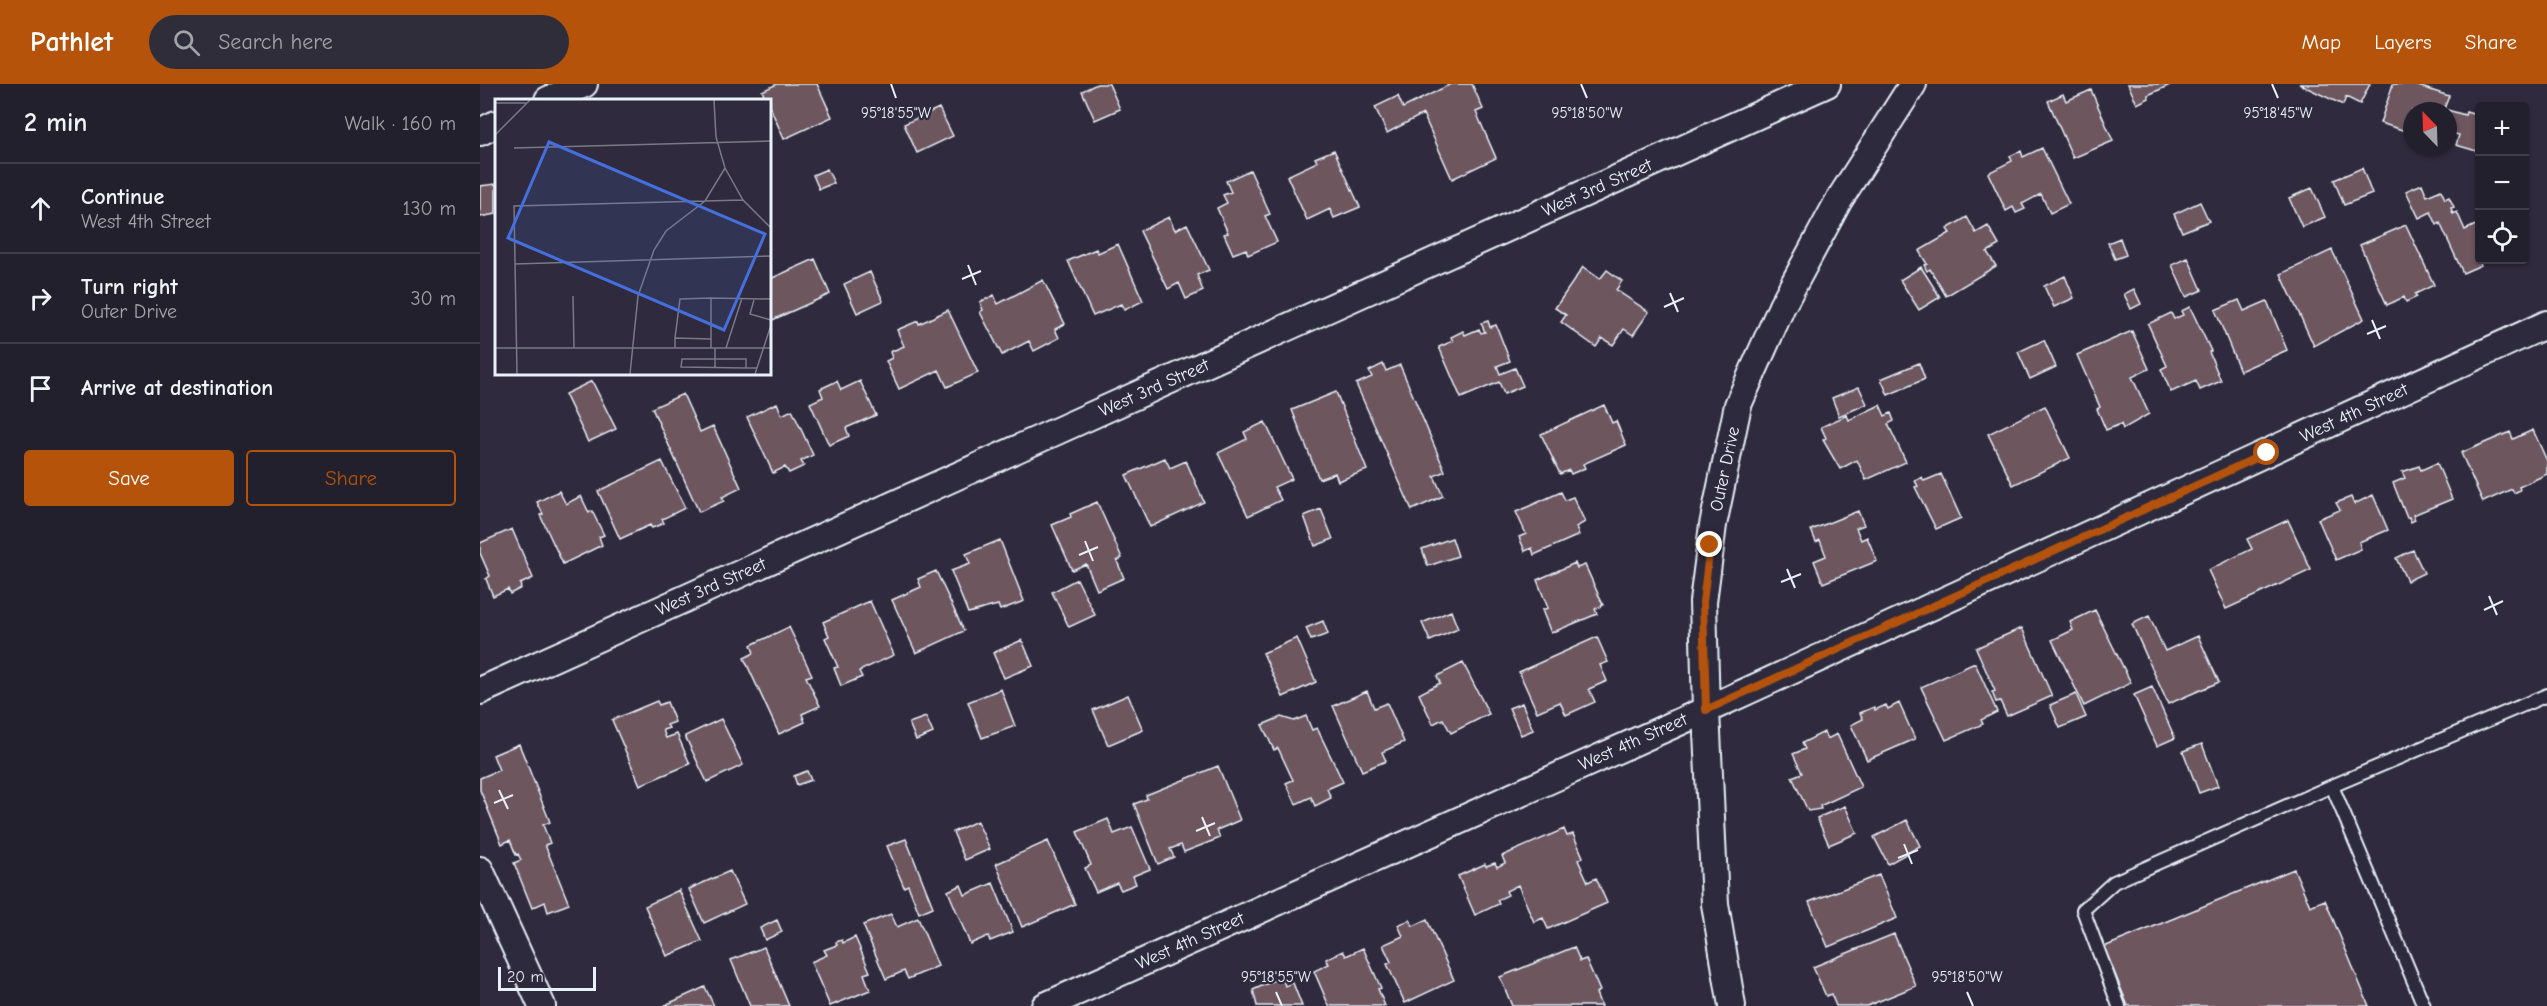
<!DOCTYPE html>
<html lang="en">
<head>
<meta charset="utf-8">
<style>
	:root { --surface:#23202e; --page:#2f2d3a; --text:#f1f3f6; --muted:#a3a3aa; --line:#403e4a; --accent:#b45309 }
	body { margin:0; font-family:"Comic Neue",sans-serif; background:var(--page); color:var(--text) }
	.controls { position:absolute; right:18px; top:18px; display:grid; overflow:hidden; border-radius:6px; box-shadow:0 2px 4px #0004 }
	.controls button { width:54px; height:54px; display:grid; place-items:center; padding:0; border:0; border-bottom:2px solid var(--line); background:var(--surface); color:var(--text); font:30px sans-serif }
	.compass { position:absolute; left:1923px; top:18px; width:54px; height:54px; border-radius:50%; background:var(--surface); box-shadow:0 2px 4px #0004; rotate:337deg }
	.scale { position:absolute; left:18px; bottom:15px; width:98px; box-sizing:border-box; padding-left:6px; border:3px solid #e8f1f8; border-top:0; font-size:16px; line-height:21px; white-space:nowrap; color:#e8f1f8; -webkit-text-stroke:4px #2f2a3d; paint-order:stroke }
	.stop { position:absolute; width:18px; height:18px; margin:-14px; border:4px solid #b45309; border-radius:50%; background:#fff }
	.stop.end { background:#b45309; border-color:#fff; box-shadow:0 2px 6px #0008 }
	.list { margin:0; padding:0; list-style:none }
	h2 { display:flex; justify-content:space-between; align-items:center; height:78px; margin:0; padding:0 24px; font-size:26px }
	h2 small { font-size:20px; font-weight:400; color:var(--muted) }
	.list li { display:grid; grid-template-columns:39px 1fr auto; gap:18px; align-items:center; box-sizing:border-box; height:90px; padding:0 24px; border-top:2px solid var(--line) }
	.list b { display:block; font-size:22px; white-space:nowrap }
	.list p { margin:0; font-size:20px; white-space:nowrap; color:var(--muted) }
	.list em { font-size:20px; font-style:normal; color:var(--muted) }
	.actions { display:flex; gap:12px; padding:18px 24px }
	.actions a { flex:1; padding:14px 0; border:2px solid var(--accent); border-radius:6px; text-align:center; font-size:21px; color:var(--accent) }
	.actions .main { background:var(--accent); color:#fff }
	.icon { flex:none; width:33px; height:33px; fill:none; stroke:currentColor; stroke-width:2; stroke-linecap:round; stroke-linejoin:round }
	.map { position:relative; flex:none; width:2067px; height:922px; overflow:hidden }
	header { display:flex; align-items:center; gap:36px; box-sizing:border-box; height:84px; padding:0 30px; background:var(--accent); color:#fff }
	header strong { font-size:28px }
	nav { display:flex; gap:33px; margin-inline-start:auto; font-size:21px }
	.search { width:420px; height:54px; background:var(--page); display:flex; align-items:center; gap:15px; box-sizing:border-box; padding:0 21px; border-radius:33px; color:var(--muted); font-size:22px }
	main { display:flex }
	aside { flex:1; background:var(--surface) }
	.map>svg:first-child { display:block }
	.building { fill:#6e565f; stroke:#e8f1f8; stroke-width:1.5 }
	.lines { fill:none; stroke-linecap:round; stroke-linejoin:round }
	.service-casing { stroke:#e8f1f8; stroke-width:16 }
	.minor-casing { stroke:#e8f1f8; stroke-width:30 }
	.service { stroke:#2f2a3d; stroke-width:12 }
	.minor { stroke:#2f2a3d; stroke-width:26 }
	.route { stroke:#b45309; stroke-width:8 }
	.ticks { fill:none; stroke:#e8f1f8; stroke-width:2 }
	.labels { text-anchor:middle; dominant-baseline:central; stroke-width:4.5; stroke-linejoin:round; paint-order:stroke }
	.street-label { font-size:18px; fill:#e8f1f8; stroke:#2f2a3d }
	.inset-road { fill:none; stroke:#797a88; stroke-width:1.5 }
	.view { fill:#466fde; fill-opacity:0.15; stroke:#466fde; stroke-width:3 }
	.inset-edge { fill:none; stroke:#e8f1f8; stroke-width:3 }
	.ticks-label { font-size:15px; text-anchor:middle; fill:#e8f1f8; stroke:#2f2a3d; stroke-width:4.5; stroke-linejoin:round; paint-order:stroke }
</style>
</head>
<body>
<header>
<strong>Pathlet</strong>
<div class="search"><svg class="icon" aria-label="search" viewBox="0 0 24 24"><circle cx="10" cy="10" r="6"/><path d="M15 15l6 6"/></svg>Search here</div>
<nav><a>Map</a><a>Layers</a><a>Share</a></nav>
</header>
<main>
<aside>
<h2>2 min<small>Walk · 160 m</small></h2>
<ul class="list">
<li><svg class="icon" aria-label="ahead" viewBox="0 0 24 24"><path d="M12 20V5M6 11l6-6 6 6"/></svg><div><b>Continue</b><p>West 4th Street</p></div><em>130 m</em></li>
<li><svg class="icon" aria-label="right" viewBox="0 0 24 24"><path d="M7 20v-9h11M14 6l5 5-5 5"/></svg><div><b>Turn right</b><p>Outer Drive</p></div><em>30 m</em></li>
<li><svg class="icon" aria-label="arrive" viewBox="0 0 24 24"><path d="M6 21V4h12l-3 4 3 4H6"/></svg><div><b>Arrive at destination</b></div></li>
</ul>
<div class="actions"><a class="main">Save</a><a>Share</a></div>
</aside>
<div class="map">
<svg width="2067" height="922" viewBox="0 0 2067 922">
	<rect width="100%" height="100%" fill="#2f2a3d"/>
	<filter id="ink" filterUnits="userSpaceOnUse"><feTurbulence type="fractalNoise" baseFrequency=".0167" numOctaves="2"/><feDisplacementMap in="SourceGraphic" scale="12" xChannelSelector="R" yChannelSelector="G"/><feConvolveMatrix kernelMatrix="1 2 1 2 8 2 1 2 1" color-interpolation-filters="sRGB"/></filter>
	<g filter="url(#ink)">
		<path class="building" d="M297,0H337L352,33L304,55L290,23V16H287L282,7Z
			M617,0H629L640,25L615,36L602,7Z
			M971,0H992L1003,25L996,28L1016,74L972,95L943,30L907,49L895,23L918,12L923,24Z
			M1648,0H1692L1668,11L1669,14L1657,20Z
			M1819,0H1890L1880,20L1866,13L1863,21Z
			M1913,0H1932L1969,12L1964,25L1985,31L1986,28L2000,32V68L1976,61L1979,51L1970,49L1968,56V27H1932V49L1900,39Z
			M1611,6L1633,57L1593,74L1568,17L1583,10L1586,17Z
			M459,24L473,52L437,69L424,40Z
			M1562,64L1589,120L1570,129L1561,110L1542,120L1545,125L1536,129L1533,123L1526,127L1508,89L1532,77L1530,72L1541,67L1543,73Z
			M854,66L880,123L854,134L850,125L827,136L807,92L837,78L835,74Z
			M1882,84L1892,110L1864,121L1854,96Z
			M347,85L354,99L339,105L333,91Z
			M770,86L790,130L785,132L797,158L768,171L766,165L753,170L744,150L748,149L737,124L747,119L743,111L751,108L746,97Z
			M16,100V130L0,133V102Z
			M1942,100L1947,112L1961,106L1965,115L1969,113L1974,123L1971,124L1973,130L1977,128L1985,146L2000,139V166L1995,168L2001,181L1983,189L1960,139L1957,141L1951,128L1939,134L1926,107Z
			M1832,104L1845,133L1822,143L1809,114Z
			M1720,118L1729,137L1702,148L1694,130Z
			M689,133L695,146L707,140L729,186L717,191L723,207L706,215L699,199L688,205L660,147Z
			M1487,133L1496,149L1508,142L1519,161L1507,168L1516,182L1466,212L1450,185L1447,187L1444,181L1447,180L1439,167L1470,149L1467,145Z
			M1926,141L1954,201L1935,210L1937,213L1926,218L1924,213L1907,221L1880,161Z
			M1640,154L1646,171L1635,175L1628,159Z
			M638,160L663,217L644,226L641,220L613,232L588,177L616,165L618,169Z
			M1852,166L1884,235L1834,262L1801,190Z
			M1708,174L1722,206L1706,213L1692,181Z
			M335,175L350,210L290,237V195Z
			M1103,183L1120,195L1127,186L1142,197L1136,206L1169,228L1153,251L1144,245L1133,261L1122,254L1116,263L1081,238L1086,231L1075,224Z
			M1441,183L1460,213L1439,226L1420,196Z
			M390,188L403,217L377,229L364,200Z
			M1585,192L1594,214L1574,223L1564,202Z
			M563,196L585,240L575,245L579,254L554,267L549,257L522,271L500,228L503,226L500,218L514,211L518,220Z
			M1654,205L1661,220L1651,225L1644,210Z
			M1759,216L1764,227L1787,217L1807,266L1760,287L1735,226Z
			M1710,223L1731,267L1729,268L1741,297L1720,306L1716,297L1691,308L1681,285L1687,282L1668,240L1691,229L1694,235L1703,231L1701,227Z
			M468,226L498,289L467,303L459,286L419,305L406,277L412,274L410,268L424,262L417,246L438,237L439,240Z
			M1008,237L1010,243L1016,241L1030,277L1017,282L1020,290L1035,284L1043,302L1024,310L1019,298L981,314L959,263L973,257L971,253L983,247L985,251L999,245L1001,249L1005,248L1001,239Z
			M1652,247L1669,285L1652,293L1669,330L1643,345L1641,340L1626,346L1617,325L1620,323L1597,271Z
			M1564,256L1576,283L1550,295L1538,268Z
			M1439,279L1445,295L1408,311L1401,295Z
			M903,280L906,287L920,281L965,387L954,392L963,412L932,426L876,300L892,293L889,287Z
			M112,297L136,345L108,358L85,310Z
			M357,297L361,306L380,297L396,331L366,344L369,352L349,361L330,319L343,313L340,305Z
			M1379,303L1387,320L1359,332L1352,314Z
			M856,308L887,386L858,397L855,389L839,395L812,326Z
			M203,310L220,348L233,342L261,404L242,413L244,417L219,428L172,324Z
			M297,319L302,331L312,326L333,371L321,377L324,382L309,389L305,383L293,389L267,333Z
			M1124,321L1132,339L1136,337L1146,361L1103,380L1105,384L1091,390L1089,386L1080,390L1061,350Z
			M1400,321L1405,332L1411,329L1414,337L1408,340L1426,378L1386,396L1377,376L1360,385L1343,356L1346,354L1341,343L1367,331L1369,336Z
			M1565,322L1590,374L1533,401L1508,350Z
			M785,338L812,395L794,403L801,416L768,432L738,369L767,355L764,348Z
			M2053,346L2067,377V390L2039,403L2040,406L2034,409L2032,405L2003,418L1981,369L2030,348L2033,355Z
			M685,374L690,384L706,377L724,418L670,443L646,391Z
			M182,377L205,424L182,435L184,439L172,444L170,441L140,455L118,407Z
			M1957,379L1972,415L1933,431L1935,436L1931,438L1929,433L1927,434L1913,399L1925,394L1922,388L1939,382L1941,386Z
			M1461,390L1481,434L1456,445L1435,403L1438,402L1435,397L1442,393L1444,397Z
			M79,407L86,420L101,412L109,429L112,427L124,451L119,453L122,461L83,480L60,431L63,430L57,418Z
			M1081,408L1085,416L1093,413L1105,438L1096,443L1099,451L1054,471L1052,464L1045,467L1039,453L1046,450L1036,428Z
			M1893,411L1908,446L1879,458L1881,465L1856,476L1838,435L1860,426L1856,419L1871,413L1874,420Z
			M617,418L642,474L637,477L644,494L617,506L606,480L592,486L572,441L591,433L590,430Z
			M841,425L853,455L835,462L824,432Z
			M1378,427L1384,441L1376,444L1381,456L1387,453L1397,477L1343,499L1334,477L1346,472L1340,456L1336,458L1331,446Z
			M1808,436L1831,486L1746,525L1728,486L1772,465L1767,455Z
			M32,445L53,494L40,500L41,504L30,510L28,505L13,512L6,495L10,492L0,469V459Z
			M972,454L978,472L948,482L942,465Z
			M520,456L544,517L520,526L518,521L488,529L471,487L490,480L486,470Z
			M1933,466L1944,489L1927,497L1916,474Z
			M1095,479L1097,484L1105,481L1123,521L1115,525L1117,530L1071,549L1062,526L1068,524L1057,496Z
			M456,487L484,547L436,569L412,516L441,503L438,495Z
			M597,495L615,531L589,543L572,508Z
			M390,517L414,571L379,587L382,593L361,602L354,584L358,583L345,554L349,552L343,538Z
			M1615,526L1651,599L1604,622L1572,556L1593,546L1590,538Z
			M971,527L978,545L950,557L942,539Z
			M1669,532L1685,567L1718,552L1739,598L1688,620L1652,540Z
			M843,537L848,550L831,556L826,544Z
			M309,543L332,591L326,593L340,622L322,630L325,638L299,650L264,574L274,569L271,561Z
			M1542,544L1572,612L1527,632L1520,617L1516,618L1512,608L1515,607L1496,564Z
			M1117,553L1128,578L1120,581L1127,597L1109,605L1115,618L1086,631L1080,618L1057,628L1039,588Z
			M817,554L836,598L803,613L783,569Z
			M542,556L553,582L524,594L513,569Z
			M983,579L1009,630L971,649L963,635L953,640L939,610L960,599L957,592Z
			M1495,579L1517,628L1501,636L1503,640L1466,656L1441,603Z
			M1672,603L1695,654L1677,662L1654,611Z
			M521,605L535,642L502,654L488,618Z
			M887,607L894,624L907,619L924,658L902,668L906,677L882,687L853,622Z
			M1596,610L1606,633L1580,644L1570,621Z
			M648,611L663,646L628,661L613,626Z
			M177,617L179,621L187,618L195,638L187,641L189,644L183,646L186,654L197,650L210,680L160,701L132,636Z
			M1042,619L1053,646L1041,651L1029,624Z
			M1419,619L1435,655L1387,676L1371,641L1383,635L1380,629L1394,623L1395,626L1406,621L1408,625Z
			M826,632L832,646L837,644L863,698L847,705L851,714L835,722L831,713L816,720L806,699L813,696L798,664L794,666L782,641L801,633L814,637Z
			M446,633L453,649L436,656L429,639Z
			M241,635L263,681L227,698L205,652Z
			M1344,648L1347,655L1357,650L1381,703L1340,722L1341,725L1328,727L1312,693L1322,689L1313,670L1325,665L1322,659Z
			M39,660L70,738L63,741L70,759L65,761L89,820L68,828L65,818L52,824L34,779L41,776L38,770L36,771L30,756L22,760L0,706V694L19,686L13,671Z
			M1722,660L1738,702L1719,709L1703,667Z
			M738,682L760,736L737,746L740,754L704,768L701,761L690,765L694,773L678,780L654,720L667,715L666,711Z
			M327,687L331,696L317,701L314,692Z
			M1365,722L1377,749L1349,761L1337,734Z
			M628,735L634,750L652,743L670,785L653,792L656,800L641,806L637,799L616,808L605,784L611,781L597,748Z
			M1427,736L1440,762L1408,780L1394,753Z
			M497,737L510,765L485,776L473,748Z
			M1084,745L1087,752L1093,750L1103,773L1098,776L1108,798L1116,794L1127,819L1068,845L1063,834L1054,838L1038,801L1026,807L1028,811L1017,816L1019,820L995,831L978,792L1005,780L1006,782L1015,779L1017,783L1025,779L1022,772Z
			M426,755L453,823L439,829L428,801L424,803L407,762Z
			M568,757L595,820L542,843L516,780Z
			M1814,785L1830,822L1845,816L1889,922H1648L1624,863Z
			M250,787L265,820L224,839L209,805Z
			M1399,791L1417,834L1348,863L1329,818Z
			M513,799L533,848L510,857L508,852L490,860L468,807L481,801L485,811Z
			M199,806L222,857L187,872L165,822Z
			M411,830L417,843L438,834L458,882L428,895L424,887L406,895L383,841Z
			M297,836L302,848L285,856L280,844Z
			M930,836L933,842L947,836L974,896L925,919L907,880L911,878L903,861L923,852L918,841Z
			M1414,850L1436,902L1387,922H1356L1351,910L1346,912L1333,883Z
			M375,853L390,888L384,890L390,906L350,922L331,878L347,871L344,866L357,861L356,858L362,856L363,859Z
			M284,863L309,922H270L251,876Z
			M1094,863L1100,877L1106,875L1120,907L1116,909L1121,922H1032L1020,893Z
			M883,864L901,904L898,905L905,922H849L834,887L849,880L846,875L863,867L866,872Z
			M802,893L805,902L813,899L822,922H777L773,906Z
			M225,903L234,922H183Z"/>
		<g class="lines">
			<g class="service-casing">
				<path id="service" d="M1639,922L1603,826L1634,798L1852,702
					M1944,922L1852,702L2067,611"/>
			</g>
			<g class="minor-casing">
				<path id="minor" d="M68,16L104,0
					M0,48L16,40
					M0,607L1347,0
					M0,786L62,922
					M565,922L1226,626L2067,240
					M1252,922L1235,820L1226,626L1223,518L1233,441L1258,321L1302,222L1359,116L1433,0"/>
			</g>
			<use href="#service" class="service"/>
			<use href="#minor" class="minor"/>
		</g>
	</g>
	<g class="lines" filter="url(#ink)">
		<path class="route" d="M1230,461L1223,518L1226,626L1787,369"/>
	</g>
	<path class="ticks" d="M411,0L416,14M1101,0L1107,14M1792,0L1798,14M488,181L496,201M482,195L501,187M1190,209L1198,228M1184,223L1204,214M1892,236L1900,255M1887,250L1906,242M605,457L613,477M599,471L618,463M1307,485L1315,504M1301,498L1321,490M2009,512L2017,531M2004,526L2023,517M19,706L28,725M14,719L33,711M722,733L730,752M716,747L735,739M1424,760L1432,780M1418,774L1438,766M796,908L802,922M1487,908L1493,922"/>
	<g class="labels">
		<g class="street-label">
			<text transform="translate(1117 104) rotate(-24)">West 3rd Street</text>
			<text transform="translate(674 304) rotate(-24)">West 3rd Street</text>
			<text transform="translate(1874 329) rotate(-25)">West 4th Street</text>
			<text transform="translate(1245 385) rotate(-78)">Outer Drive</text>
			<text transform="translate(231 503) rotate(-24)">West 3rd Street</text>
			<text transform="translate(1153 658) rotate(-24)">West 4th Street</text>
			<text transform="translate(710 857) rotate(-24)">West 4th Street</text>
		</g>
	</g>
	<g transform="translate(15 15)">
		<rect width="276" height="276" fill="#2f2a3d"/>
		<path class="inset-road" d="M219,1L221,38L230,69L248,101L276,129M0,4H31M0,36L35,1M19,49L276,42M20,165L276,157M78,197L79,249M259,201L255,215L276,221M180,239L185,200L216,199M0,249H276M180,249V239L216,240M216,249V199L276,200M231,249L247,199M220,269V249M251,269V260H187L186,268L251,269H262M22,275L19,107L248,101M135,275L143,197L159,151L171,132L210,102L230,69M260,275L276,226"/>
		<path class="view" d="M54,43L270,135L229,231L13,139Z"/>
		<rect width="276" height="276" class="inset-edge"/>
	</g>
	<g class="ticks-label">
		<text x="416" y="34">95°18'55"W</text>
		<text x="1107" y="34">95°18'50"W</text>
		<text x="1798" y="34">95°18'45"W</text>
		<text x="796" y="898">95°18'55"W</text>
		<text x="1487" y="898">95°18'50"W</text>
	</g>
</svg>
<div class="controls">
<button>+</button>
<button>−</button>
<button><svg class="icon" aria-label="locate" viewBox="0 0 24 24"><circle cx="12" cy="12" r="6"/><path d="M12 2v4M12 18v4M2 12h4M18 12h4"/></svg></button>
</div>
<svg class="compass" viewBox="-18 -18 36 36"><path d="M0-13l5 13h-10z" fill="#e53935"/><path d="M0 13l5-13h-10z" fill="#a3a3aa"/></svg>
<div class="scale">20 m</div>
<div class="stop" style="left:1787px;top:369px"></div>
<div class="stop end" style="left:1230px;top:461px"></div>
</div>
</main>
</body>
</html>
